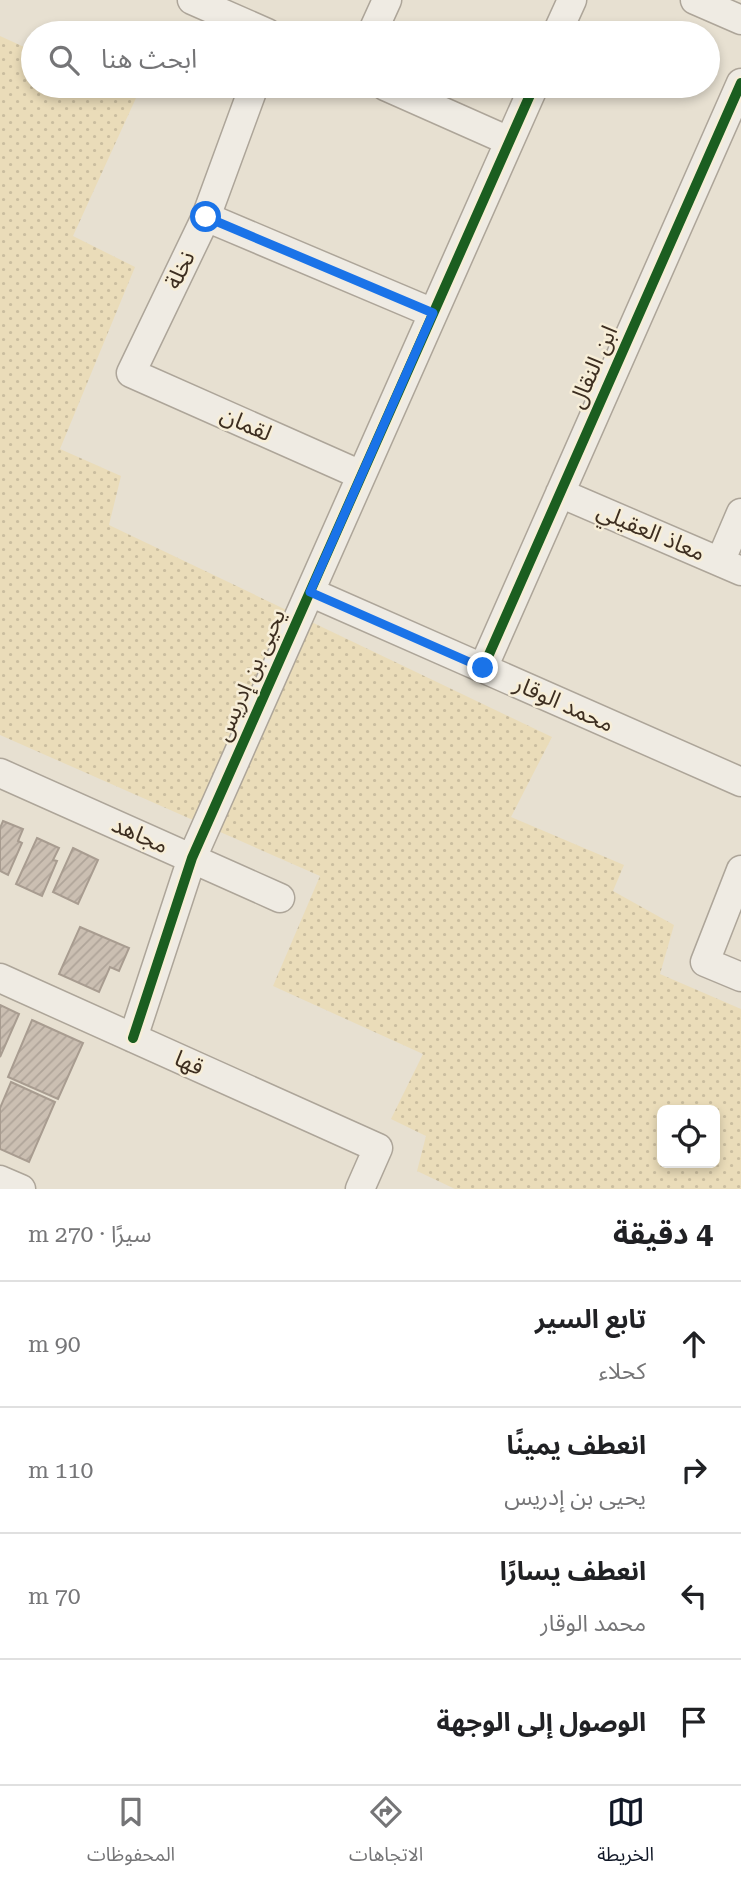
<!DOCTYPE html>
<html lang="ar">
<head>
<meta charset="utf-8">
<style>
	:root { --surface:#fff; --page:#f2f2f2; --text:#202124; --muted:#757577; --line:#e0e0e0; --accent:#111827 }
	body { margin:0; font-family:"Roboto Serif","Noto Sans Arabic",serif; background:var(--page); color:var(--text); direction:rtl }
	.controls { position:absolute; right:21px; bottom:21px; display:grid; overflow:hidden; border-radius:10px; box-shadow:0 4px 10px #0003 }
	.controls button { width:63px; height:63px; display:grid; place-items:center; padding:0; border:0; border-bottom:2px solid var(--line); background:var(--surface); color:var(--text); font:35px sans-serif }
	.stop { position:absolute; width:21px; height:21px; margin:-16px; border:5px solid #1a73e8; border-radius:50%; background:#fff }
	.stop.end { background:#1a73e8; border-color:#fff; box-shadow:0 2px 7px #0008 }
	.list { margin:0; padding:0; list-style:none }
	h2 { display:flex; justify-content:space-between; align-items:center; height:91px; margin:0; padding:0 28px; font-size:30px }
	h2 small { font-size:23px; font-weight:400; color:var(--muted) }
	.list li { display:grid; grid-template-columns:46px 1fr auto; gap:21px; align-items:center; box-sizing:border-box; height:126px; padding:0 28px; border-top:2px solid var(--line) }
	.list b { display:block; font-size:26px; white-space:nowrap }
	.list p { margin:0; font-size:23px; white-space:nowrap; color:var(--muted) }
	.list em { font-size:23px; font-style:normal; color:var(--muted) }
	.icon { flex:none; width:38px; height:38px; fill:none; stroke:currentColor; stroke-width:2; stroke-linecap:round; stroke-linejoin:round }
	.map { position:relative; flex:none; width:741px; height:1189px; overflow:hidden; direction:ltr }
	.search { position:absolute; background:var(--surface); box-shadow:0 4px 10px #0003; left:21px; right:21px; top:21px; height:77px; display:flex; align-items:center; gap:18px; box-sizing:border-box; padding:0 24px; border-radius:38px; color:var(--muted); font-size:26px }
	.sheet { height:595px; background:var(--surface) }
	nav { display:flex; justify-content:space-around; align-items:center; box-sizing:border-box; height:98px; border-top:2px solid var(--line); background:var(--surface); font-size:19px; color:var(--muted) }
	nav a { display:grid; justify-items:center; gap:4px }
	nav .on { color:var(--accent) }
	.map>svg:first-child { display:block }
	.sand { fill:url(#sand-dots); fill-rule:evenodd }
	.building { fill:url(#building-hatch); stroke:#a89c90; stroke-width:2 }
	.lines { fill:none; stroke-linecap:round; stroke-linejoin:round }
	.minor-casing { stroke:#ada599; stroke-width:31 }
	.minor { stroke:#efebe3; stroke-width:28 }
	.cycleway-casing { stroke:#f7eed8; stroke-width:15 }
	.cycleway { stroke:#1b5e20; stroke-width:10 }
	.route { stroke:#1a73e8; stroke-width:9 }
	.labels { text-anchor:middle; dominant-baseline:central; stroke-width:5; stroke-linejoin:round; paint-order:stroke }
	.street-label { font-size:23px; fill:#3d2e20; stroke:#f7eed8 }
</style>
</head>
<body>
<div class="map">
<svg width="741" height="1189" viewBox="0 0 741 1189">
	<defs>
		<pattern id="sand-dots" width="8" height="8" patternUnits="userSpaceOnUse" patternTransform="scale(1.75)"><rect width="8" height="8" fill="#eadcb9"/><path d="M2 2h.1M6 6h.1" fill="none" stroke="#cabd9f" stroke-width="1.8" stroke-linecap="round"/></pattern>
		<pattern id="building-hatch" width="6" height="6" patternUnits="userSpaceOnUse" patternTransform="scale(1.75)"><rect width="6" height="6" fill="#cbbfb2"/><path d="M-1 1l2-2M0 6l6-6M5 7l2-2" fill="none" stroke="#afa499"/></pattern>
	</defs>
	<rect width="100%" height="100%" fill="#e7e0d1"/>
	<path class="sand" d="M0,36L33,51V86H110L136,98L73,236L135,267L60,449L121,476L109,525L552,737L511,817L624,865L613,891L674,925L660,974L741,1009V1189H455L417,1171L426,1136L391,1119L423,1054L273,986L320,876L0,735ZM662,1110H715V1163H662Z"/>
	<path class="building" d="M3,821L23,829L18,841L22,843L8,875L0,871V828Z
		M37,838L59,848L53,860L57,861L42,896L16,884Z
		M73,848L98,860L78,904L53,892Z
		M80,927L129,948L119,971L110,967L99,992L59,974Z
		M0,1005L19,1014L0,1057Z
		M32,1020L83,1043L58,1099L8,1077Z
		M11,1082L55,1102L29,1162L0,1149V1108Z"/>
	<g class="lines">
		<g class="minor-casing">
			<path id="minor" d="M192,0L267,33
				M695,0L741,20
				M372,33L387,0
				M557,33L572,0
				M254,86L206,217L131,373L361,475
				M385,86L509,141
				M206,217L433,313
				M560,493L741,571
				M720,562L741,513
				M310,592L741,782
				M483,668L741,83
				M0,773L280,898
				M741,870L705,962L741,977
				M0,978L378,1148L360,1189
				M133,1038L192,858L534,86
				M0,1180L21,1189"/>
		</g>
		<use href="#minor" class="minor"/>
		<g class="cycleway-casing">
			<path id="cycleway" d="M483,668L741,83
				M133,1038L192,858L534,86"/>
		</g>
		<use href="#cycleway" class="cycleway"/>
	</g>
	<g class="lines">
		<path class="route" d="M206,217L433,313L310,592L483,668"/>
	</g>
	<g class="labels">
		<g class="street-label">
			<text transform="translate(180 270) rotate(-64)">نخلة</text>
			<text transform="translate(593 367) rotate(-66)">ابن النقال</text>
			<text transform="translate(246 424) rotate(24)">لقمان</text>
			<text transform="translate(651 532) rotate(23)">معاذ العقيلي</text>
			<text transform="translate(250 675) rotate(-66)">يحيى بن إدريس</text>
			<text transform="translate(564 704) rotate(24)">محمد الوقار</text>
			<text transform="translate(140 835) rotate(24)">مجاهد</text>
			<text transform="translate(189 1063) rotate(24)">قها</text>
		</g>
	</g>
</svg>
<div class="controls">
<button><svg class="icon" aria-label="locate" viewBox="0 0 24 24"><circle cx="12" cy="12" r="6"/><path d="M12 2v4M12 18v4M2 12h4M18 12h4"/></svg></button>
</div>
<div class="stop" style="left:206px;top:217px"></div>
<div class="stop end" style="left:483px;top:668px"></div>
<div class="search"><svg class="icon" aria-label="search" viewBox="0 0 24 24"><circle cx="10" cy="10" r="6"/><path d="M15 15l6 6"/></svg>ابحث هنا</div>
</div>
<section class="sheet">
<h2>4 دقيقة<small>سيرًا · 270 m</small></h2>
<ul class="list">
<li><svg class="icon" aria-label="ahead" viewBox="0 0 24 24"><path d="M12 20V5M6 11l6-6 6 6"/></svg><div><b>تابع السير</b><p>كحلاء</p></div><em>90 m</em></li>
<li><svg class="icon" aria-label="right" viewBox="0 0 24 24"><path d="M7 20v-9h11M14 6l5 5-5 5"/></svg><div><b>انعطف يمينًا</b><p>يحيى بن إدريس</p></div><em>110 m</em></li>
<li><svg class="icon" aria-label="left" viewBox="0 0 24 24"><path d="M17 20v-9H6M10 6l-5 5 5 5"/></svg><div><b>انعطف يسارًا</b><p>محمد الوقار</p></div><em>70 m</em></li>
<li><svg class="icon" aria-label="arrive" viewBox="0 0 24 24"><path d="M6 21V4h12l-3 4 3 4H6"/></svg><div><b>الوصول إلى الوجهة</b></div></li>
</ul>
</section>
<nav>
<a class="on"><svg class="icon" aria-label="map" viewBox="0 0 24 24"><path d="M3 6l6-2 6 2 6-2v14l-6 2-6-2-6 2zM9 4v14M15 6v14"/></svg>الخريطة</a>
<a><svg class="icon" aria-label="directions" viewBox="0 0 24 24"><path d="M12 3l9 9-9 9-9-9zM9 14v-3h6M13 9l2 2-2 2"/></svg>الاتجاهات</a>
<a><svg class="icon" aria-label="saved" viewBox="0 0 24 24"><path d="M7 4h10v16l-5-4-5 4z"/></svg>المحفوظات</a>
</nav>
</body>
</html>
